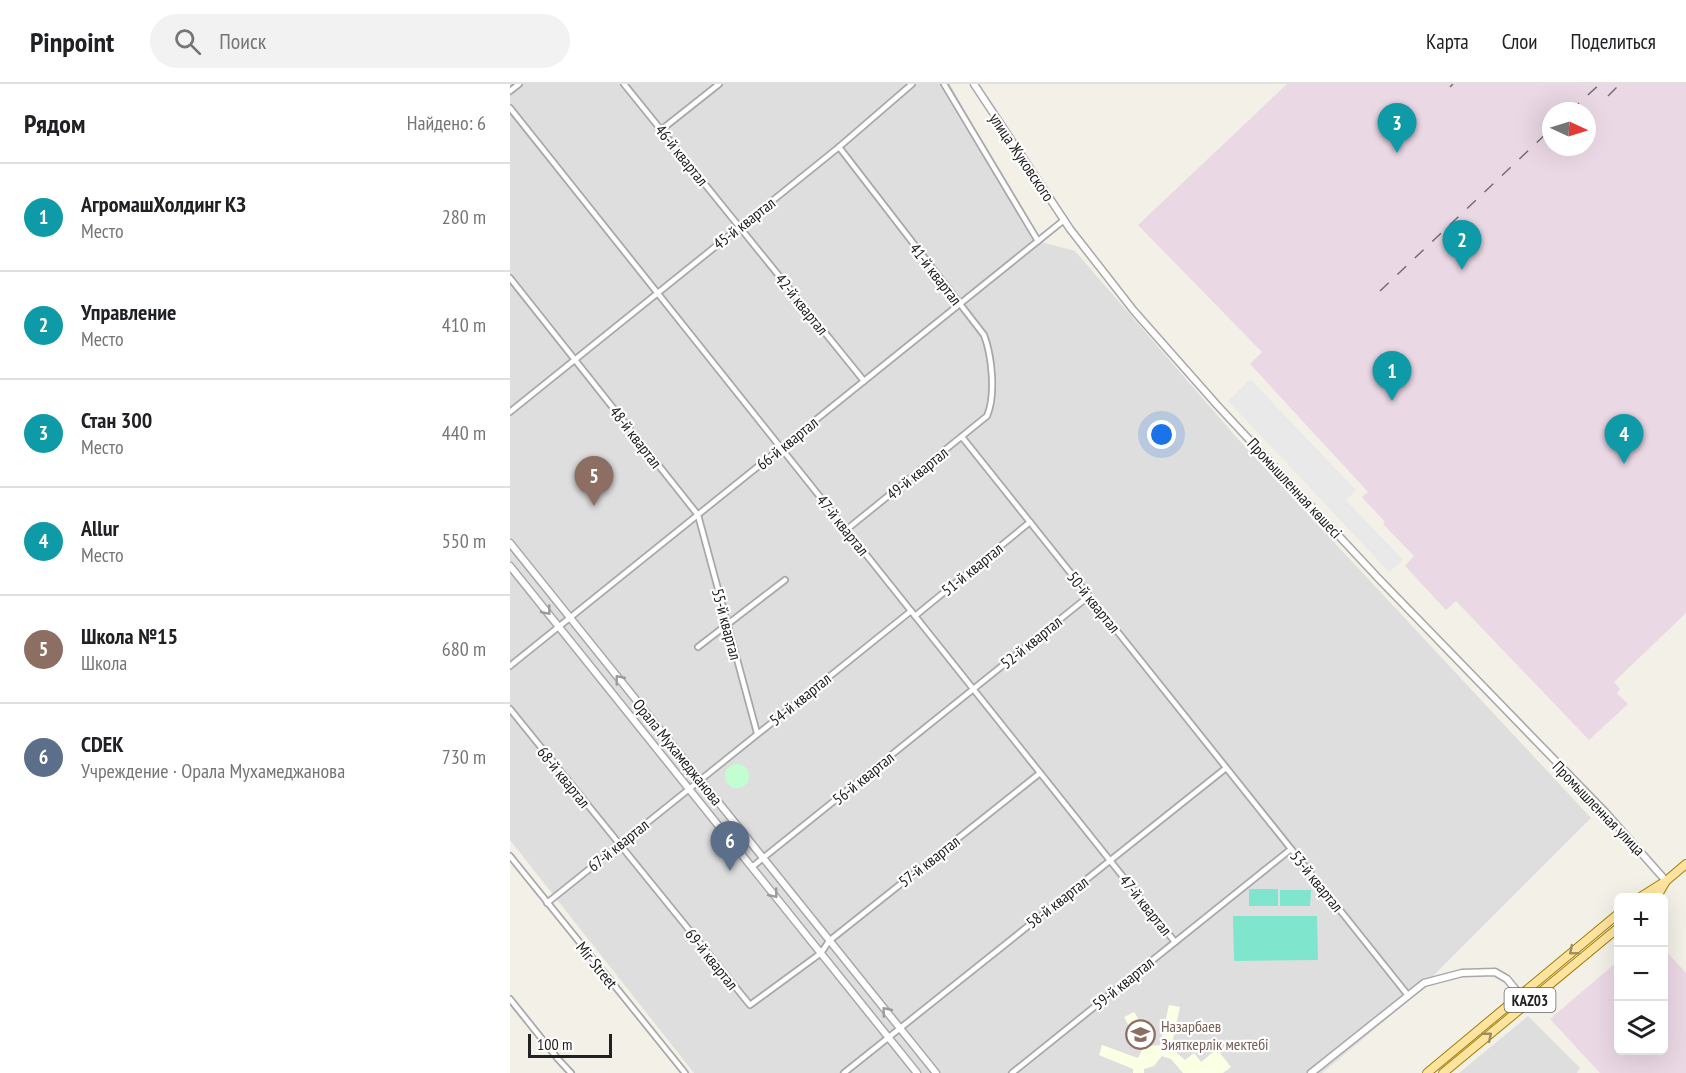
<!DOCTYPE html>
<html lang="ru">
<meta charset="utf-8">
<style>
:root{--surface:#fff;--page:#f2f2f2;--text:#202124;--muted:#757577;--line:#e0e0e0;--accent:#7c3aed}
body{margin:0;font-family:"PT Sans Narrow",sans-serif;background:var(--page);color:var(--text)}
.controls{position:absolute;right:18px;bottom:18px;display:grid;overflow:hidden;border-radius:9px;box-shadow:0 6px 24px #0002}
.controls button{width:54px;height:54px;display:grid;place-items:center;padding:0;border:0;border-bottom:2px solid var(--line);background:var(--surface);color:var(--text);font:30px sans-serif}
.compass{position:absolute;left:1032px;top:18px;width:54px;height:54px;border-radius:50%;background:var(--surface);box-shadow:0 6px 24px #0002;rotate:94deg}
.scale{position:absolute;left:18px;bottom:15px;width:84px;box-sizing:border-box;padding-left:6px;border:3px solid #212121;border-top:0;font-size:16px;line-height:21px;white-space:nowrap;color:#212121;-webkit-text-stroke:4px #fff;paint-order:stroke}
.you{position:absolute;left:652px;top:351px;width:21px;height:21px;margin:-15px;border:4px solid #fff;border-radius:50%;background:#1a73e8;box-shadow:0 0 0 9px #1a73e833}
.badge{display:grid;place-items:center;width:39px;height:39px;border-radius:50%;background:var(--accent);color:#fff;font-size:20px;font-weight:700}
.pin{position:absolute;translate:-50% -50px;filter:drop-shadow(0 2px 3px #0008)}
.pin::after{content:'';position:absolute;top:32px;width:21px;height:18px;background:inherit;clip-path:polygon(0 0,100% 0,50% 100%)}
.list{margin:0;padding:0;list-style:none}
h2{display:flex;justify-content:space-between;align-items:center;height:78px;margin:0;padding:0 24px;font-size:26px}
h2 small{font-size:20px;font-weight:400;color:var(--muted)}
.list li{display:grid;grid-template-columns:39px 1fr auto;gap:18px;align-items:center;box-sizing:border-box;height:108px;padding:0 24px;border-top:2px solid var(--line)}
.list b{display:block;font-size:22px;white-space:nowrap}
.list p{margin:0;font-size:20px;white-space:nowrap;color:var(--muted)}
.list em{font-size:20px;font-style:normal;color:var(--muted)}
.icon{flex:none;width:33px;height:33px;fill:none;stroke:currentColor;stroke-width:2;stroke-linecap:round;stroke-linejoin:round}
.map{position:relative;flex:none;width:1176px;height:989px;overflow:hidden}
header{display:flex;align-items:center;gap:36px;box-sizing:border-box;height:84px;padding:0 30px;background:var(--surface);border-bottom:2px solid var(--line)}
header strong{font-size:28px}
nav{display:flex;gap:33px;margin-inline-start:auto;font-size:21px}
.search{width:420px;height:54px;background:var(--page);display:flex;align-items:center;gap:15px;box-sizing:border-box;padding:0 21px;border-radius:33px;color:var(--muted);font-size:22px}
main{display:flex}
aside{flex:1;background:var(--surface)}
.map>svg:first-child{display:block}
.residential{fill:#dfdede}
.industrial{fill:#ebd8e5;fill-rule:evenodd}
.education{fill:#fbffe3}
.park{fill:#c2fecf}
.pitch{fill:#7fe6cd}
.parking{fill:#e9e9e9}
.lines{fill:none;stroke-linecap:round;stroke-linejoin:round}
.minor-casing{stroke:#a8a8a8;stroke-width:8}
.tertiary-casing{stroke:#a8a8a8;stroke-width:9}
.primary-casing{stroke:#9e8000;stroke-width:10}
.minor{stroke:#fff;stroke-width:4.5}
.tertiary{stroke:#fff;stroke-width:6}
.primary{stroke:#ffe39f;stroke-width:8}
.rail{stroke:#6f6f6f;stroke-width:1.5;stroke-dasharray:12 12;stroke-linecap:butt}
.oneway{stroke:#9b9b9b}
.oneway2{stroke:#9b8c66}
.labels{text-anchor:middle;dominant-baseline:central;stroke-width:4.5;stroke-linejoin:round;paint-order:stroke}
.shield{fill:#fff;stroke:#646464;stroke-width:1.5}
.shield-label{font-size:15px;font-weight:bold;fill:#212121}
.street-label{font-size:16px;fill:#212121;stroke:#fff}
.education-label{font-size:16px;fill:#785e54;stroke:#fff;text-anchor:start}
</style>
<header>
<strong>Pinpoint</strong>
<div class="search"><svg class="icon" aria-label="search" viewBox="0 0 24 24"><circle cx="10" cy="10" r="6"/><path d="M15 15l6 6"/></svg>Поиск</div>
<nav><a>Карта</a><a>Слои</a><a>Поделиться</a></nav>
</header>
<main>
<aside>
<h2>Рядом<small>Найдено: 6</small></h2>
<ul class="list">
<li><span class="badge" style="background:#0f9aa8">1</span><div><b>АгромашХолдинг КЗ</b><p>Место</p></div><em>280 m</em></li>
<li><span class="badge" style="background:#0f9aa8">2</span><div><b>Управление</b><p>Место</p></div><em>410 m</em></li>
<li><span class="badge" style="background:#0f9aa8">3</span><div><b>Стан 300</b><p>Место</p></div><em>440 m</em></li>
<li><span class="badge" style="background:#0f9aa8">4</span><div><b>Allur</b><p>Место</p></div><em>550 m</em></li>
<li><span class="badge" style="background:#8d6e63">5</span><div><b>Школа №15</b><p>Школа</p></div><em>680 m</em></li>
<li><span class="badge" style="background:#5c6f8a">6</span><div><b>CDEK</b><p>Учреждение · Орала Мухамеджанова</p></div><em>730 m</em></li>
</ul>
</aside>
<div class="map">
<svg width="1176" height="989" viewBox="0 0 1176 989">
<rect width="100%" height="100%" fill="#f2f0e7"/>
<!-- residential -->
<g class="residential">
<path d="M0,0h440l88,157 37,10 162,187 354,380 -185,185 -84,70h-628l-184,-233z"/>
<path d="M1018,932l52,52 -3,5h-118z"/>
</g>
<!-- industrial -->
<g class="industrial">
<path d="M777,0h399v529l-72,69 6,7 -3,4 11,11 -39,36 -133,-139 -10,9 -41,-44 9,-10 -31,-32 2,-2 -23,-25 6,-5 -118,-128 12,-12 -124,-127zM1041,27h36v36h-36z"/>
<path d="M1154,865l22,24v100h-86l-50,-54 68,-58v89h46z"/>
</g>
<!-- education -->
<path class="education" d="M659,921l11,2 -9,41 14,12 9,-7 7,9 16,-13 14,18 -8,6h-40l-12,-14 -9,-3 -8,10 -10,3v4h-11v-4l-34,-14 3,-10 36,13 4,-8 -18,-33 10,-5 10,16 7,18 9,-1z"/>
<!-- park -->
<circle class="park" cx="227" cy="692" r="12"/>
<!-- pitch -->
<g class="pitch">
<rect x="739" y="805" width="29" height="17"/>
<path d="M770,806h31l-1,16h-30z"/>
<path d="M723,832h84l1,44 -84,1z"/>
</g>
<!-- parking -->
<path class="parking" d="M740,295l106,111 -10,10 57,60 -14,12 -161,-171z"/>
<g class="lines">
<defs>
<g id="minor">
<path d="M114,0l240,297"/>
<path d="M434,0l94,157"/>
<path d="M0,7l9,-7"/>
<path d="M0,24l665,834"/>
<path d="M151,46l58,-46"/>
<path d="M329,63l145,188c8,21 12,60 3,81l-141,114"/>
<path d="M0,194l188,237 59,218"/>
<path d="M0,328l329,-265 73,-63"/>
<path d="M452,353l445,557"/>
<path d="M405,532l115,-94"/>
<path d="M188,563l87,-67"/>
<path d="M0,582l554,-446"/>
<path d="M0,625l240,296 71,-52 8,-12 211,-168"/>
<path d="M0,772l175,217"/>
<path d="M242,783l337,-271"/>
<path d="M37,819l364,-292"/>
<path d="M0,915l48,60 13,14"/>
<path d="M334,989l382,-305"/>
<path d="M502,989l279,-224"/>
</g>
<g id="tertiary">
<path d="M464,0l96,145 64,82 83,94 162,174 227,234 60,68"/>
<path d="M0,459l426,530"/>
<path d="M0,482l407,507"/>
<path d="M801,989l113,-90 38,-10 33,-1 12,7 13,16"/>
</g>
<g id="primary">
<path d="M1129,814l27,-17 20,-17"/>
<path d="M1146,814l10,-17"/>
<path d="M917,989l191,-159"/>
<path d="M933,989l175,-145"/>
</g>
</defs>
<!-- minor casing -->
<use href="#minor" class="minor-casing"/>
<!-- tertiary casing -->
<use href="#tertiary" class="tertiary-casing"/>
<!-- primary casing -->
<use href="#primary" class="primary-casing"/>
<!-- minor -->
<use href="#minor" class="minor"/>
<!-- tertiary -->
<use href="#tertiary" class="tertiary"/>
<!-- primary -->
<use href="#primary" class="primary"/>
<!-- rail -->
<g class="rail">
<path d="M940,3l3,-3"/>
<path d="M1098,12l12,-12"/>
<path d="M1060,27l30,-27"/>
<path d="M870,207l171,-162"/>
</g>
</g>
<!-- one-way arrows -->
<defs><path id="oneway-chevron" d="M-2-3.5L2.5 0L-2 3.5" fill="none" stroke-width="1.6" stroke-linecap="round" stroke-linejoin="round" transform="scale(1.5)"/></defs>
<g class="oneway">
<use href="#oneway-chevron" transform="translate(37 527) rotate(51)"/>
<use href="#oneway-chevron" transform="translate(109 595) rotate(-129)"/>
<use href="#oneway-chevron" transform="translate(264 810) rotate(51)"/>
<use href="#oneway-chevron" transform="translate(376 927) rotate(-129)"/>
</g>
<g class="oneway2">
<use href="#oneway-chevron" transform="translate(1063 867) rotate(140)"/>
<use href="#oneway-chevron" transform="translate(978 952) rotate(-40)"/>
</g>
<!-- icons -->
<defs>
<symbol id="school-ring" viewBox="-11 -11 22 22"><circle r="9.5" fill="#fff" stroke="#8d6e63" stroke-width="1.5"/><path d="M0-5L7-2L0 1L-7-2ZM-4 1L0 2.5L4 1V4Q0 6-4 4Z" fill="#8d6e63"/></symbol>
</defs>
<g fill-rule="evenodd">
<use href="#school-ring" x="614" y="934" width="33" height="33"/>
</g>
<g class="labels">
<!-- shield labels -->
<rect class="shield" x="994.5" y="904" width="51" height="24" rx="4.5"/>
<g class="shield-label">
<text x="1020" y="916">KАZ03</text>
</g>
<!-- street labels -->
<g class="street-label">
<text transform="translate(172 71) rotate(51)">46-й квартал</text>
<text transform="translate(512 73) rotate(56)">улица Жуковского</text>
<text transform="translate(234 139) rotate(-38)">45-й квартал</text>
<text transform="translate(426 190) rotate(52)">41-й квартал</text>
<text transform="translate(292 220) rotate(51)">42-й квартал</text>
<text transform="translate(126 353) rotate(52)">48-й квартал</text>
<text transform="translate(277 359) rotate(-39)">66-й квартал</text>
<text transform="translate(407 389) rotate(-39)">49-й квартал</text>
<text transform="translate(785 404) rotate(47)">Промышленная көшесі</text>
<text transform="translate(333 441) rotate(51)">47-й квартал</text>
<text transform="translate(462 485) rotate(-39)">51-й квартал</text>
<text transform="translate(584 518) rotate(51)">50-й квартал</text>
<text transform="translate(217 540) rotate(75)">55-й квартал</text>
<text transform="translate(521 558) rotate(-39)">52-й квартал</text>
<text transform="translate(290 615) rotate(-39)">54-й квартал</text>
<text transform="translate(168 668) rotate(51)">Орала Мухамеджанова</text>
<text transform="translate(54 693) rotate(51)">68-й квартал</text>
<text transform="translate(353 694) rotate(-39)">56-й квартал</text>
<text transform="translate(1089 724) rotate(46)">Промышленная улица</text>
<text transform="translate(108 761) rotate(-39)">67-й квартал</text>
<text transform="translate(419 777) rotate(-38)">57-й квартал</text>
<text transform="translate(807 797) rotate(51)">53-й квартал</text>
<text transform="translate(547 818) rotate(-38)">58-й квартал</text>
<text transform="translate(636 821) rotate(51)">47-й квартал</text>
<text transform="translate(202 875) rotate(51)">69-й квартал</text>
<text transform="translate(87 881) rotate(51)">Mir Street</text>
<text transform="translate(613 899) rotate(-39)">59-й квартал</text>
</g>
<!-- education labels -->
<g class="education-label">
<text x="651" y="942">Назарбаев<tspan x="651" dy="18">Зияткерлік мектебі</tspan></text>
</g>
</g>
</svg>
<div class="controls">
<button>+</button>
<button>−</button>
<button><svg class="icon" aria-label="layers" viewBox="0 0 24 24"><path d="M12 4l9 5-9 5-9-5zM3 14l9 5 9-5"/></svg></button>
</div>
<svg class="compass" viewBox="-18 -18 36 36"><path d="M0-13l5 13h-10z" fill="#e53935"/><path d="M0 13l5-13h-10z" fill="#757577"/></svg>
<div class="scale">100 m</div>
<div class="you"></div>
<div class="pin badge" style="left:882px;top:317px;background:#0f9aa8">1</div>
<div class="pin badge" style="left:952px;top:186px;background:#0f9aa8">2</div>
<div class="pin badge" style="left:887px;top:69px;background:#0f9aa8">3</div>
<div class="pin badge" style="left:1114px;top:380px;background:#0f9aa8">4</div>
<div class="pin badge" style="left:84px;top:422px;background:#8d6e63">5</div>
<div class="pin badge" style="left:220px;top:787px;background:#5c6f8a">6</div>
</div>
</main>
